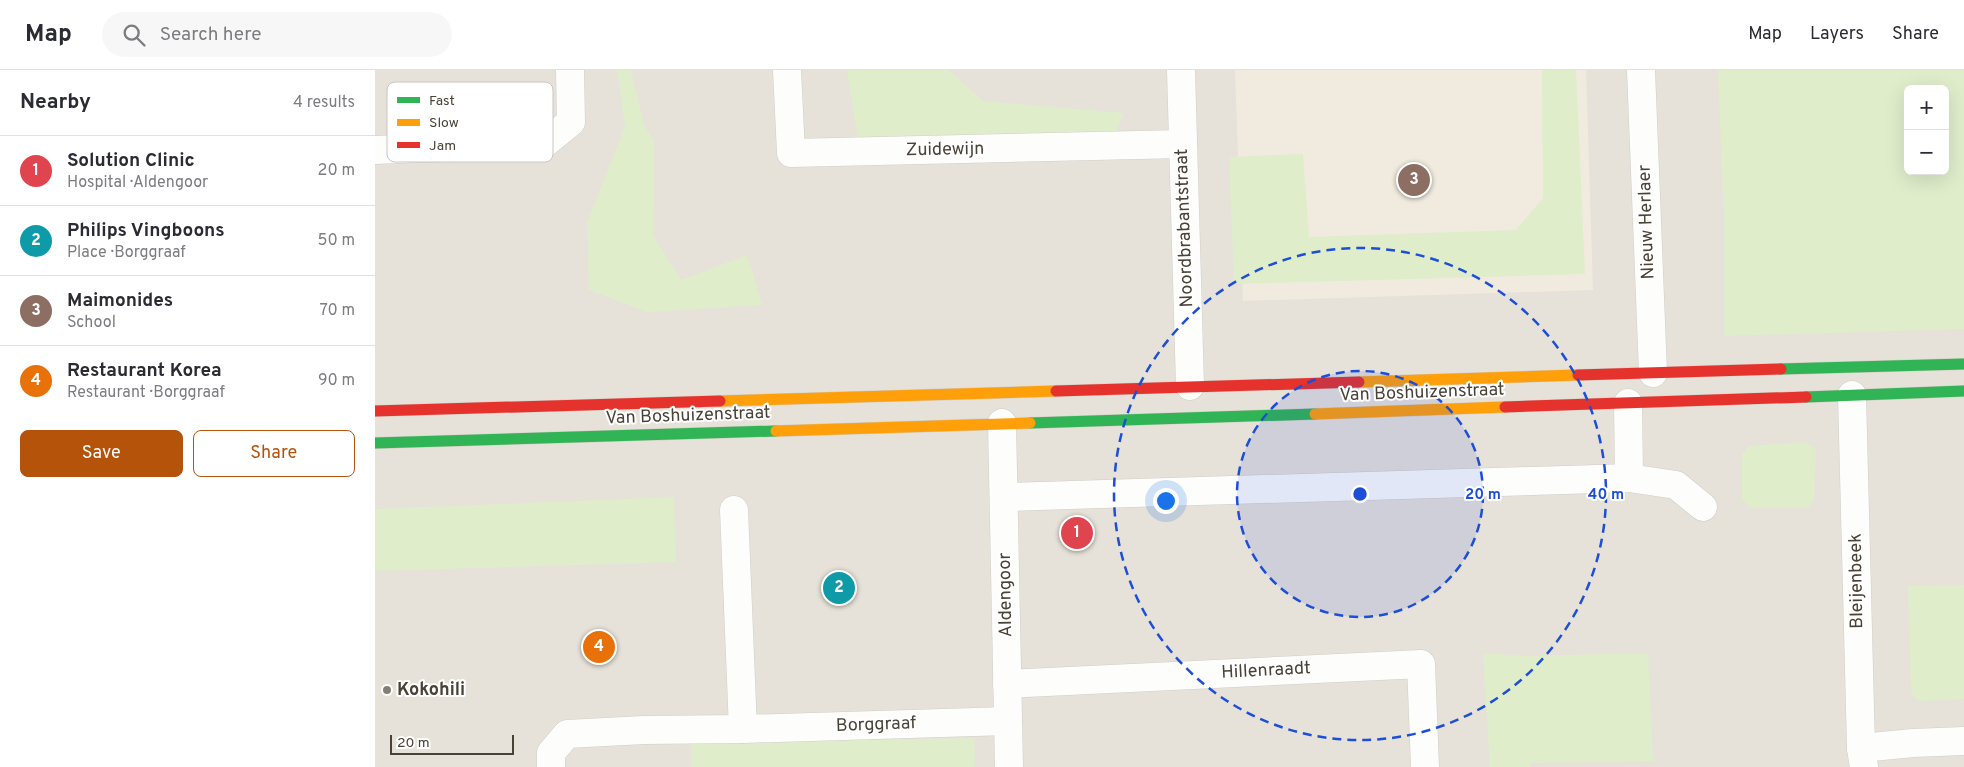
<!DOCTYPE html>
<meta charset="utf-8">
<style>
:root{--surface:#fff;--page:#f7f7f7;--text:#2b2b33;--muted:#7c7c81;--line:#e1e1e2;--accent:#b45309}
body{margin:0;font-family:Overpass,sans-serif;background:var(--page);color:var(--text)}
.controls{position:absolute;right:15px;top:15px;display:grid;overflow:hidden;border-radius:8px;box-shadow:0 5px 20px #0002}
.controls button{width:45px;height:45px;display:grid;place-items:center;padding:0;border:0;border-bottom:1px solid var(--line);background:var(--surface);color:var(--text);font:25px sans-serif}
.scale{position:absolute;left:15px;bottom:12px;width:124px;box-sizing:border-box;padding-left:5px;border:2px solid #494237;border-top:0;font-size:14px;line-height:18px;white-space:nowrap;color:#494237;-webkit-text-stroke:4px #fff;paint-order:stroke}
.you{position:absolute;left:790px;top:430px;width:18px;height:18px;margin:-12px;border:4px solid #fff;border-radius:50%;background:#1a73e8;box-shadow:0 0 0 8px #1a73e833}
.badge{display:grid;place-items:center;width:32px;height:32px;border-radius:50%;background:var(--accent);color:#fff;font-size:16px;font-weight:700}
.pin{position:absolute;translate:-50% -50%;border:2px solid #fff;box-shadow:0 1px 5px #0006}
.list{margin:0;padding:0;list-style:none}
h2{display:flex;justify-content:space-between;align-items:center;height:65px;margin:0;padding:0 20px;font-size:21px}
h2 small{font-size:16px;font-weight:400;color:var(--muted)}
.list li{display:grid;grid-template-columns:32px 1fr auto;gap:15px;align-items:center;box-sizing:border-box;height:70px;padding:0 20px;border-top:1px solid var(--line)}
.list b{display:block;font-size:19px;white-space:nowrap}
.list p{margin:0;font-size:16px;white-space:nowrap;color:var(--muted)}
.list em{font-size:16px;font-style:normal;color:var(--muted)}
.actions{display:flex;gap:10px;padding:15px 20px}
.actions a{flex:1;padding:11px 0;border:1px solid var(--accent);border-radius:8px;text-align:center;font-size:18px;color:var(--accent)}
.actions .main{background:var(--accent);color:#fff}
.icon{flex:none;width:28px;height:28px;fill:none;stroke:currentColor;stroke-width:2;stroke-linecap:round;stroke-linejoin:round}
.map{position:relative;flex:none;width:1589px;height:697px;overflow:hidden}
header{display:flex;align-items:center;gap:30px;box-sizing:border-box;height:70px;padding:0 25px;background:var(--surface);border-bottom:1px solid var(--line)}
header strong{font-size:24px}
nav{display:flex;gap:28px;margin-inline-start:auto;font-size:18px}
.search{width:350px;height:45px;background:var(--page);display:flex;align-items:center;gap:12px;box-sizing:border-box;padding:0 18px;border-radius:28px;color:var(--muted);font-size:19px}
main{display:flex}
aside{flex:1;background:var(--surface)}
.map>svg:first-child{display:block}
.residential{fill:#e6e2d9;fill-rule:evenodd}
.education{fill:#f0ebde}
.green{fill:#dfedcb;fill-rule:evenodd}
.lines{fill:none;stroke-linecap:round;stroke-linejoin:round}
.street-casing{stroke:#d0cec9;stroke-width:29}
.fast-casing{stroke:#d2cdc2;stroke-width:12}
.slow-casing{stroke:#d2cdc2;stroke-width:12}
.jam-casing{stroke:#d2cdc2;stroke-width:12}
.street{stroke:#fdfdfc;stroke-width:28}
.fast{stroke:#30b455;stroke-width:11}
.slow{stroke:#ff9f0a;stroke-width:11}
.jam{stroke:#e5322d;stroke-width:11}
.ring{fill:none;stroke:#1d4ed8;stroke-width:2.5;stroke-dasharray:9 6}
.poi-dot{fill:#847f76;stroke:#fff;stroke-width:2}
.labels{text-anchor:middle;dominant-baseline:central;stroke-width:4;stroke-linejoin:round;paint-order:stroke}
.street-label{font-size:18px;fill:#494237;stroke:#fff}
.poi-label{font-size:18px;font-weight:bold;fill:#494237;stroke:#fff;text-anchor:start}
.key{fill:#fff;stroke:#c8c6c3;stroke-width:1}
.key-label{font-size:14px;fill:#494237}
.centre{fill:#1d4ed8;stroke:#fff;stroke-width:2.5}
.ring-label{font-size:15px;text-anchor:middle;font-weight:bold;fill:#1d4ed8;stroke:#fff;stroke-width:4;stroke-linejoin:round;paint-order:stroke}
</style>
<header>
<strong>Map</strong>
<div class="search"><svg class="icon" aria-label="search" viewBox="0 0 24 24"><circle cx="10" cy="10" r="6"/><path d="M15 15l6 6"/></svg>Search here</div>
<nav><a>Map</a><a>Layers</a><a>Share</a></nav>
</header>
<main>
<aside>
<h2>Nearby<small>4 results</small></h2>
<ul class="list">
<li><span class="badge" style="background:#e0444e">1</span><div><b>Solution Clinic</b><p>Hospital · Aldengoor</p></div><em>20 m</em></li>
<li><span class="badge" style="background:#0f9aa8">2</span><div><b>Philips Vingboons</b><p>Place · Borggraaf</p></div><em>50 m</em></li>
<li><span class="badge" style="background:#8d6e63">3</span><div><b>Maimonides</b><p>School</p></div><em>70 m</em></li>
<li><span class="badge" style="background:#e8710a">4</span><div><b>Restaurant Korea</b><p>Restaurant · Borggraaf</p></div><em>90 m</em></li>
</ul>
<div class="actions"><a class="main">Save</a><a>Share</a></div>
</aside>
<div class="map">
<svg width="1589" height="697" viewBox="0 0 1589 697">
<rect width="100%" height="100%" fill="#f2f0ec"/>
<!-- residential -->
<path class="residential" d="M0,0h1589v697h-1589zM1533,19h37v82h-37z"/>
<!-- education -->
<path class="education" d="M860,0h351l7,220 -350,11z"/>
<!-- green -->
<g class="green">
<path d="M242,0h14l13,54 10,18 -1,93 28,45 66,-25 15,50 -115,7 -58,-22 -2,-68 38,-96z"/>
<path d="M472,0h102l34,31 140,12 -17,46 -244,6z"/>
<path d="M1167,0h34l9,204 -351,10 -5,-127 74,-3 6,83 207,-7 27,-32z"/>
<path d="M1343,0h246v259l-240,7v-114zM1533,19h37v82h-37z"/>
<path d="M1430,372l11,8 -2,50 -6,8h-58l-8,-9v-44l7,-9z"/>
<path d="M299,427l2,65 -301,9v-62z"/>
<path d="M1589,515v114l-44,2 -6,-4 -3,-6 -3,-105z"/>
<path d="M1108,583l42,3 123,-3 5,108 -123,2v4h-40z"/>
<path d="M599,668l1,29h-284v-24z"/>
</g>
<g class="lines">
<defs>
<g id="street">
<path d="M412,0l4,83 392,-9"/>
<path d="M806,0l9,316"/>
<path d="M1266,0l12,303"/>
<path d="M0,80l170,-7 26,-21 -1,-52"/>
<path d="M1477,325l9,353 3,19"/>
<path d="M1253,333l1,75"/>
<path d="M627,353l7,344"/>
<path d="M629,427l625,-19 47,7 27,22"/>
<path d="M359,440l9,219"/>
<path d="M632,614l414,-20 4,103"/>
<path d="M1486,678l52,-5 51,-2"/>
<path d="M176,697v-14l16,-19 77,-4 99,-1 265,-8"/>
</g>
<g id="fast">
<path d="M1406,299l183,-5"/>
<path d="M1431,327l158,-6"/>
<path d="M655,353l285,-9"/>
<path d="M0,373l401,-12"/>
</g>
<g id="slow">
<path d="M984,312l219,-7"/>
<path d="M345,331l336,-10"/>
<path d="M940,344l190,-7"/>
<path d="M401,361l254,-8"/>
</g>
<g id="jam">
<path d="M1203,305l203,-6"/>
<path d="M681,321l303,-9"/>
<path d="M1130,337l301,-10"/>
<path d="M0,341l345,-10"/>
</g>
</defs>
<!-- street casing -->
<use href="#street" class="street-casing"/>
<!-- fast casing -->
<use href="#fast" class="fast-casing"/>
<!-- slow casing -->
<use href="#slow" class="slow-casing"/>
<!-- jam casing -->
<use href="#jam" class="jam-casing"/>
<!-- street -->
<use href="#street" class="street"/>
<!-- fast -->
<use href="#fast" class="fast"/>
<!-- slow -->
<use href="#slow" class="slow"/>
<!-- jam -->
<use href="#jam" class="jam"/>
</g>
<!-- distance rings -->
<circle cx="985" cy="424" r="123" fill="#1d4ed8" fill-opacity=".12"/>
<g class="ring">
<circle cx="985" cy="424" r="123"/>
<circle cx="985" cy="424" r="246"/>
</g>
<!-- markers -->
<circle class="poi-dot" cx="12" cy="620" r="5"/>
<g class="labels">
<!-- street labels -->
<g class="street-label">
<text transform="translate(570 80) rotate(-1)">Zuidewijn</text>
<text transform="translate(1272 152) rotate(-92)">Nieuw Herlaer</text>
<text transform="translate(810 158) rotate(-92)">Noordbrabantstraat</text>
<text transform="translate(1047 323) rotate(-2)">Van Boshuizenstraat</text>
<text transform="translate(313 346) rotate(-2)">Van Boshuizenstraat</text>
<text transform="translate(1482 511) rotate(-91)">Bleijenbeek</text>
<text transform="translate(631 525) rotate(-91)">Aldengoor</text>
<text transform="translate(891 601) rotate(-3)">Hillenraadt</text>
<text transform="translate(501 655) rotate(-2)">Borggraaf</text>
</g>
<!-- poi labels -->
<g class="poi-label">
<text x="22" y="620">Kokohili</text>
</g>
</g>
<!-- legend -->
<rect x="12" y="12" width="166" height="80" rx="8" class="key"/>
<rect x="22" y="27" width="23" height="6" fill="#30b455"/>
<rect x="22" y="49" width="23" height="7" fill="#ff9f0a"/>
<rect x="22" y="72" width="23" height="6" fill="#e5322d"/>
<g class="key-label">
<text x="54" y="35">Fast</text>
<text x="54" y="57">Slow</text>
<text x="54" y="80">Jam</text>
</g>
<circle cx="985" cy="424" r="8" class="centre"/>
<g class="ring-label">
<text x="1108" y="429">20 m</text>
<text x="1231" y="429">40 m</text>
</g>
</svg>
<div class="controls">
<button>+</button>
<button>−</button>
</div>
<div class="scale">20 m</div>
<div class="you"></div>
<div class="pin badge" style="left:702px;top:463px;background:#e0444e">1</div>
<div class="pin badge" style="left:464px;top:518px;background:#0f9aa8">2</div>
<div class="pin badge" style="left:1039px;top:110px;background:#8d6e63">3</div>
<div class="pin badge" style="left:224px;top:577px;background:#e8710a">4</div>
</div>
</main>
